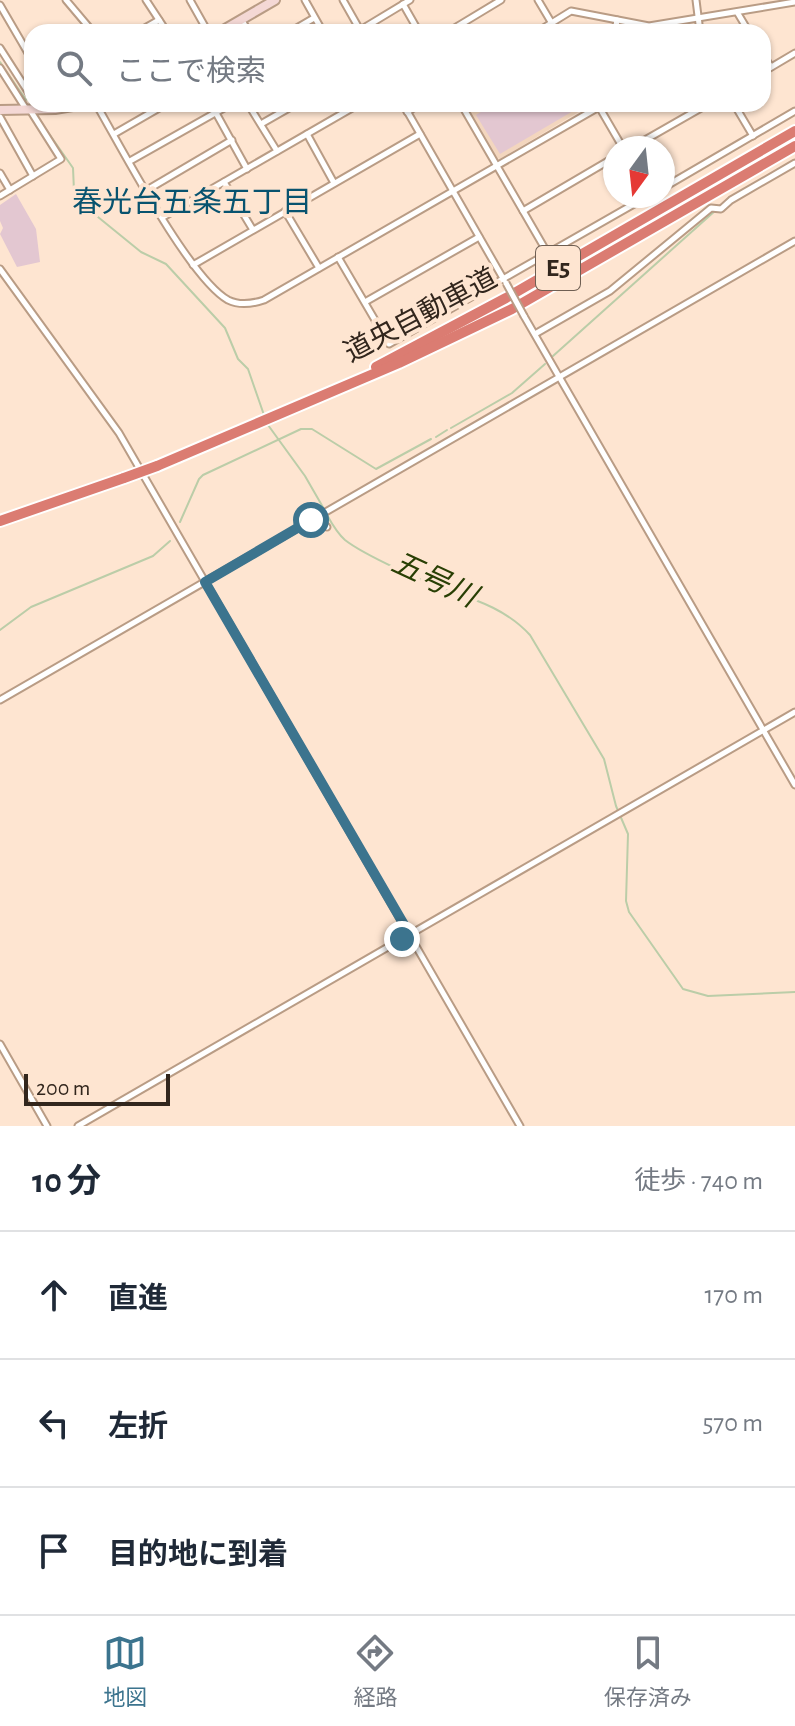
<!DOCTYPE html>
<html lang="ja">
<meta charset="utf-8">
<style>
:root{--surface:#fff;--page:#f2f2f3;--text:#1f2937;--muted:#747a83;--line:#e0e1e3;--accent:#3c748e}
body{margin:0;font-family:"Alegreya Sans","Noto Sans JP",sans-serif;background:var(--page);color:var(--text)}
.compass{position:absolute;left:603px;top:136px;width:72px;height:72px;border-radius:50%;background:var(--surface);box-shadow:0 2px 6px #0004;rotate:195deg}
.scale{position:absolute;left:24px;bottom:20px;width:146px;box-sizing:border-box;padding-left:8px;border:4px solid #32261d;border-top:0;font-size:22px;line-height:28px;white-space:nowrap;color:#32261d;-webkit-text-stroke:6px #fee5d1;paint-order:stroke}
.stop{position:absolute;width:24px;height:24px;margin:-18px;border:6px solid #3c748e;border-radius:50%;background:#fff}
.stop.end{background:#3c748e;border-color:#fff;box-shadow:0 2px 8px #0008}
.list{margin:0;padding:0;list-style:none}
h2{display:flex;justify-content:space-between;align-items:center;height:104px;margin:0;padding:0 32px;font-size:34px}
h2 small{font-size:26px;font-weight:400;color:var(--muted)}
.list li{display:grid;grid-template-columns:52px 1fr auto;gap:24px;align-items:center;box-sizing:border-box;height:128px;padding:0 32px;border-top:2px solid var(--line)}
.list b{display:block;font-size:30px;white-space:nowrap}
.list em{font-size:26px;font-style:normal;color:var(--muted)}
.icon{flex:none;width:44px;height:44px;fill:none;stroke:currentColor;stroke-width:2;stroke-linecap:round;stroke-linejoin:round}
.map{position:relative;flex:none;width:795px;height:1126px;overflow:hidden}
.search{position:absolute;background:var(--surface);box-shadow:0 2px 6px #0004;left:24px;right:24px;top:24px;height:88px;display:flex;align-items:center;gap:20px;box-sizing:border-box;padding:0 28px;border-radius:24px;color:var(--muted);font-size:30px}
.sheet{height:488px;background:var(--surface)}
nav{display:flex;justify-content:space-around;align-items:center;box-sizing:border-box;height:112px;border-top:2px solid var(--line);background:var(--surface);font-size:22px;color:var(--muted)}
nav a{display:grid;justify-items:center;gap:4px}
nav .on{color:var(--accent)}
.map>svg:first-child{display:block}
.built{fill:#f3d6be}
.green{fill:#e3c7d1}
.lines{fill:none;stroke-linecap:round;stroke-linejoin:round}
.stream{stroke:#bbcda8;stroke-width:2}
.street-casing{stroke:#b99c85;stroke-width:9}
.secondary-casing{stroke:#b99c85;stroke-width:12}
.highway-casing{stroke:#fff;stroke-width:14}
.street{stroke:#fff;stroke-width:5}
.secondary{stroke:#f4d8d5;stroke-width:8}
.highway{stroke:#db7c72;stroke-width:10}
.street-bridge-casing{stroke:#b99c85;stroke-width:9;stroke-linecap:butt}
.highway-bridge-casing{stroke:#fff;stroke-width:14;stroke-linecap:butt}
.street-bridge{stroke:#fff;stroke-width:5}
.highway-bridge{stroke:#db7c72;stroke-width:10}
.route{stroke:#3c748e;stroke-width:10}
.labels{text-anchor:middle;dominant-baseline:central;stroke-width:8;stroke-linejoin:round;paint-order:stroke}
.shield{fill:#fee5d1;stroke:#6f5f53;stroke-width:2}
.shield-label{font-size:26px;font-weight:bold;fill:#32261d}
.street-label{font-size:28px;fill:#32261d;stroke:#fee5d1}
.neighbourhood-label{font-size:30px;fill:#08536f;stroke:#fee5d1}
.water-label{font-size:30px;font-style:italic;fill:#293f04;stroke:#fee5d1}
</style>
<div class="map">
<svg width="795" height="1126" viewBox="0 0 795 1126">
<rect width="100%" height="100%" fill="#fee5d1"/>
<!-- built -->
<path class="built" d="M466,104h126l-92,55 -3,-1z"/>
<!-- green -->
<g class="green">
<path d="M494,104h91l-85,50 -24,-39z"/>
<path d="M16,194l20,35 4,33 -23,5 -17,-33 3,-6 -3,-7v-16z"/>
</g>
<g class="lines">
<!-- stream -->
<g class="stream">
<path d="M0,62l26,38"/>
<path d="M45,128l28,40 1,23 8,13 59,48 25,12 59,64 13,31 10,10 16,46"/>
<path d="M553,356l163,-146"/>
<path d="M268,425l37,51 19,33"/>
<path d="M451,428l61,-35 33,-29"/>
<path d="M436,437l11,-7"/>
<path d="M327,515c5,9 10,18 18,25 19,15 81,43 105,51 30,10 58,20 80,44l74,124 12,47 12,28 -2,67 3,11 54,77 25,7 87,-4"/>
<path d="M180,522l19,-43 4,-4 98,-46h11l64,40 55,-30"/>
<path d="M0,630l31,-23 122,-51 17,-15"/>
</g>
<defs>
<g id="street">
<path d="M66,0l27,32"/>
<path d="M146,0l21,32"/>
<path d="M190,0l18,32"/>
<path d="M305,0l18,32"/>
<path d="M343,0l17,30"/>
<path d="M538,0l19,32"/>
<path d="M696,0l4,32"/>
<path d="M403,4l16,28"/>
<path d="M0,5l32,55"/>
<path d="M737,12l12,20"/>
<path d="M241,19l8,13"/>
<path d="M138,32l21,-12"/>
<path d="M290,32l24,-14"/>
<path d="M357,32l53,-32"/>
<path d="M448,32l53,-32"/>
<path d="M537,32l34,-21 78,15 146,-24"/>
<path d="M615,32l2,-12"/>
<path d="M0,48l32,50"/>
<path d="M763,55l8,12"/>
<path d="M0,68l26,41"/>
<path d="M763,72l32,-19"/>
<path d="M96,104c25,43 93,174 132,196 12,6 24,4 36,0l340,-196"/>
<path d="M211,104l36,65"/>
<path d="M248,104l29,47"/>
<path d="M403,104l101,176"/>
<path d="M461,104l87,150"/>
<path d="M734,104l19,32"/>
<path d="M598,105l25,43"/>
<path d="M407,112l13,-8"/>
<path d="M0,117l33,59"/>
<path d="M261,124l35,-20"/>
<path d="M114,134l52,-30"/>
<path d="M307,134l27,49"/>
<path d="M631,148l77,-44"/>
<path d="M130,161l101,-57"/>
<path d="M0,173l10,17"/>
<path d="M224,182l29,48"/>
<path d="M663,188l132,-77"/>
<path d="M147,190l85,-50"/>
<path d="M0,196l61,-37 -31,-49"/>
<path d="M285,211l34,57"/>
<path d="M523,211l92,-54"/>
<path d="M163,217l196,-113"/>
<path d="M338,257l51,87 259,-148"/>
<path d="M193,265l227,-131"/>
<path d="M0,269l119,164 401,693"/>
<path d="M365,302l114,-65"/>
<path d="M524,316l271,469"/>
<path d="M535,334l75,-43 101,-83 10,1 10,-9 64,-37"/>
<path d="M311,520l11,2 5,5"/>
<path d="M0,700l795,-459"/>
<path d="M0,1044l47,82"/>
<path d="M78,1126l717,-414"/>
</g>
<g id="secondary">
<path d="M220,32l55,-32"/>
<path d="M0,110l55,-1 29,-5"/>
</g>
<g id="highway">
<path d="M376,367l130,-69 289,-167"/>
<path d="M157,466l242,-103 113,-54 283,-163"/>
<path d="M0,521l124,-43"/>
</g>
</defs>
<!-- street casing -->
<use href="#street" class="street-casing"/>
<!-- secondary casing -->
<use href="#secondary" class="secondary-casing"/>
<!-- highway casing -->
<use href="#highway" class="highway-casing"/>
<!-- street -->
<use href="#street" class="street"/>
<!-- secondary -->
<use href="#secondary" class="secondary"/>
<!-- highway -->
<use href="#highway" class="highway"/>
<defs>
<path id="street-bridge" d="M506,283l18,33"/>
<path id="highway-bridge" d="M124,478l33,-12"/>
</defs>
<!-- street-bridge casing -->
<use href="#street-bridge" class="street-bridge-casing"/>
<!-- highway-bridge casing -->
<use href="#highway-bridge" class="highway-bridge-casing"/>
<!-- street-bridge -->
<use href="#street-bridge" class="street-bridge"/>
<!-- highway-bridge -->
<use href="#highway-bridge" class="highway-bridge"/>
</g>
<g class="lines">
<!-- route -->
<path class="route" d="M311,520l-106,62 205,353 -8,4"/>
</g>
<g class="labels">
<!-- shield labels -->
<rect class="shield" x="536" y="246" width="44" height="44" rx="6"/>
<g class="shield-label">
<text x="558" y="268">E5</text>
</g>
<!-- street labels -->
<g class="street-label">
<text transform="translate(421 316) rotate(-28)">道央自動車道</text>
</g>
<!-- neighbourhood labels -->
<g class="neighbourhood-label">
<text x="192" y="203">春光台五条五丁目</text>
</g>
<!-- water labels -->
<g class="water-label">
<text transform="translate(434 580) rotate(25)">五号川</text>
</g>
</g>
</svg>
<svg class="compass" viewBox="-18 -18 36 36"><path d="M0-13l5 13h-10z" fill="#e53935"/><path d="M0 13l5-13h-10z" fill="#747a83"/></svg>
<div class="scale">200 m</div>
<div class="stop" style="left:311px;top:520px"></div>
<div class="stop end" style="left:402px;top:939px"></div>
<div class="search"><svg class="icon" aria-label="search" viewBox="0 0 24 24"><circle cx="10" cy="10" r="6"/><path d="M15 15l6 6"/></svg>ここで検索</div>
</div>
<section class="sheet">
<h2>10 分<small>徒歩 · 740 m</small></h2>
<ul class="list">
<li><svg class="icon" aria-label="ahead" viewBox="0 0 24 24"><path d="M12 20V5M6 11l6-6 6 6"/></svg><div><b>直進</b></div><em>170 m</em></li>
<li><svg class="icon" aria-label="left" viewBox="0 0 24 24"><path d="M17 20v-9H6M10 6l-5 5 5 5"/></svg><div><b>左折</b></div><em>570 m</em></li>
<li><svg class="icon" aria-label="arrive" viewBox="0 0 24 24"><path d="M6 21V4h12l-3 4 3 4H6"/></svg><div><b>目的地に到着</b></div></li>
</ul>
</section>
<nav>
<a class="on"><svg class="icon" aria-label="map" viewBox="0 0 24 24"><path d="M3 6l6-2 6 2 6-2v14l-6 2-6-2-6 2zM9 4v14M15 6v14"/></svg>地図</a>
<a><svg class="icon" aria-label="directions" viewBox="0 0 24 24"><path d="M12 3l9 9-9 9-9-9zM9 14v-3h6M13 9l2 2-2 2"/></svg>経路</a>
<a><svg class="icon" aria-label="saved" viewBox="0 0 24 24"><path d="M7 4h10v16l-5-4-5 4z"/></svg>保存済み</a>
</nav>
